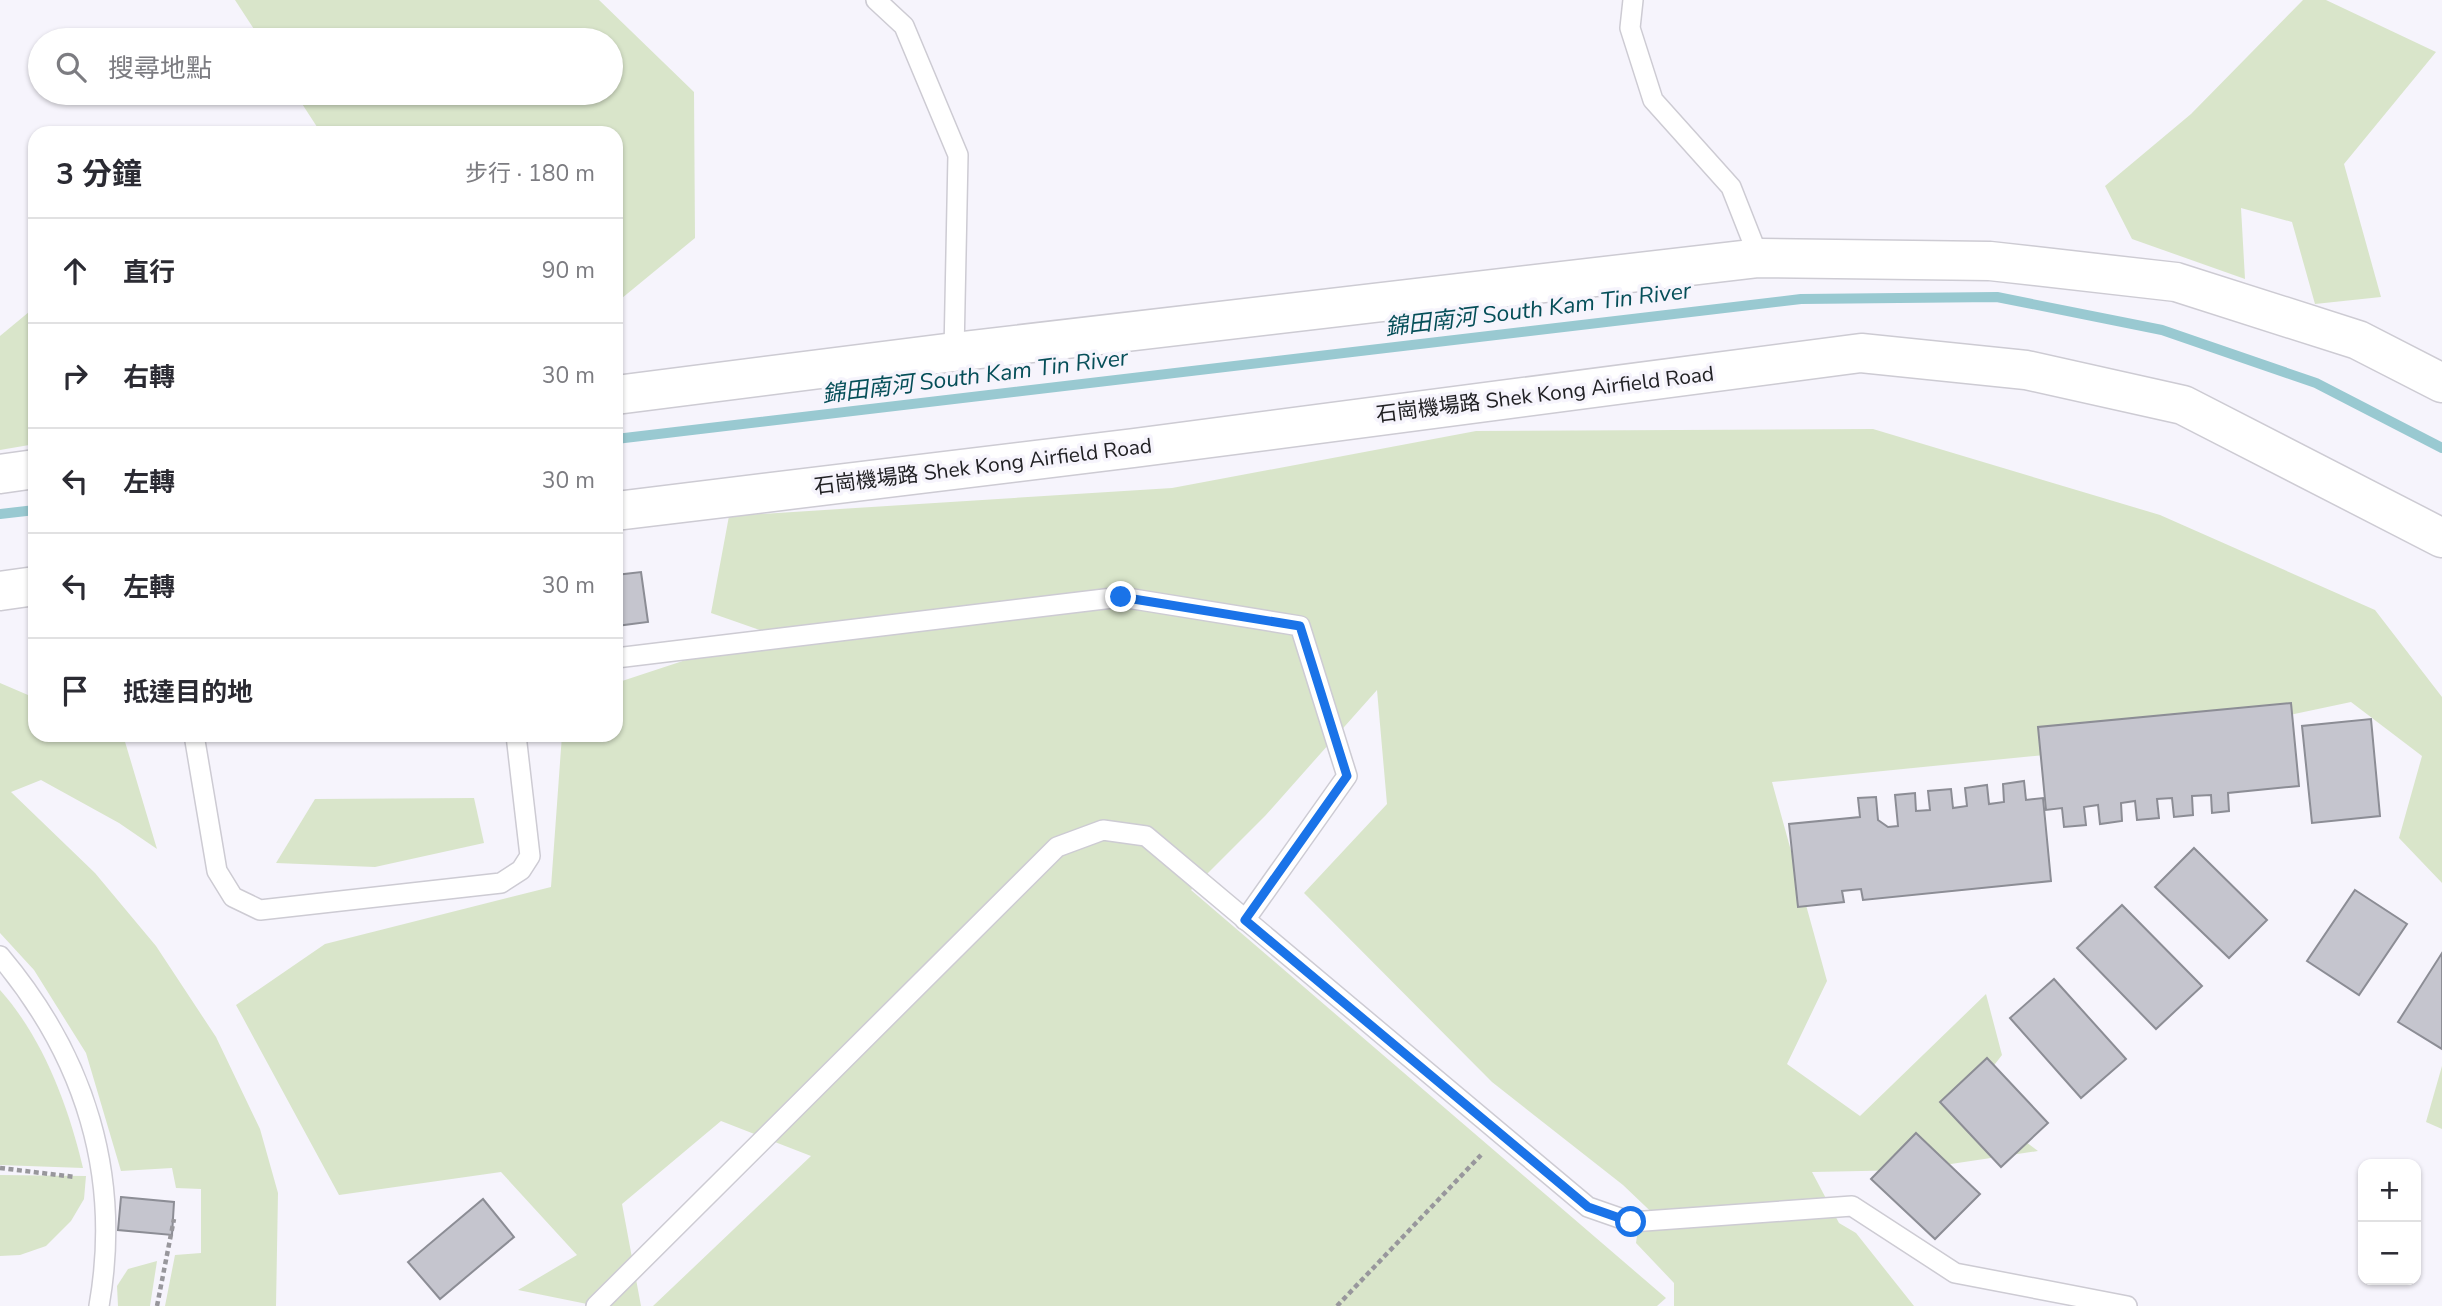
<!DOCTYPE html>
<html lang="zh-TW">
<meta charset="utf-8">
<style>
:root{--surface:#fff;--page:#f2f2f3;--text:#2b2b33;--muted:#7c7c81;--line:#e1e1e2}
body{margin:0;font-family:"Nunito Sans","Noto Sans TC",sans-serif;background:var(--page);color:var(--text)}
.controls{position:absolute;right:21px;bottom:21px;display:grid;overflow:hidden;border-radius:14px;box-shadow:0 2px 5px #0004}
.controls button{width:63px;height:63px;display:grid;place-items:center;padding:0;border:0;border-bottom:2px solid var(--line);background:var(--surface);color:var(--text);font:35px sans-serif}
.stop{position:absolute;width:21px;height:21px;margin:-16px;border:5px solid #1a73e8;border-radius:50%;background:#fff}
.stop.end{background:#1a73e8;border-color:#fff;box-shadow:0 2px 7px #0008}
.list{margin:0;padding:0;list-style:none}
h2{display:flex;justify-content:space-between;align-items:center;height:91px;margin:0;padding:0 28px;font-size:30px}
h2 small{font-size:23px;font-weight:400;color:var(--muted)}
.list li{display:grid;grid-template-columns:46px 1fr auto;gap:21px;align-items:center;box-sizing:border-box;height:105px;padding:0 28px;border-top:2px solid var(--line)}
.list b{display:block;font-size:26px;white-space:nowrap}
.list em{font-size:23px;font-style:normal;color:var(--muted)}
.icon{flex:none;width:38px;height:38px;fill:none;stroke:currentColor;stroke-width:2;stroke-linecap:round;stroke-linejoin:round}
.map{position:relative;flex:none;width:2442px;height:1306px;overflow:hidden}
.search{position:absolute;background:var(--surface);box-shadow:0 2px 5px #0004;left:28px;top:28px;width:595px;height:77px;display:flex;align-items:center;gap:18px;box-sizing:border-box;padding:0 24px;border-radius:38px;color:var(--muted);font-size:26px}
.panel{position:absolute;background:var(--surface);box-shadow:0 2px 5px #0004;left:28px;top:126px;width:595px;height:616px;border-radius:21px}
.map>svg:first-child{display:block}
.green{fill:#d9e5ca}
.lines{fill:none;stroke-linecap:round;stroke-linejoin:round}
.stream{stroke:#99c9d1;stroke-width:10}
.building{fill:#c5c5ce;stroke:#8c8d95;stroke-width:2}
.service-casing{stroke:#cdcbd3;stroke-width:22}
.minor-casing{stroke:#cdcbd3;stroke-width:41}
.path{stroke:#98979c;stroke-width:4.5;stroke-dasharray:5 3.5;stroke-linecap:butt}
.service{stroke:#fff;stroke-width:19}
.minor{stroke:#fff;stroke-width:38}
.route{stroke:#1a73e8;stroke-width:9}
.labels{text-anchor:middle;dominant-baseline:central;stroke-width:7;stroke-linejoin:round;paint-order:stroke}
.street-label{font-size:21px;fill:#212124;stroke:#f6f4fc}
.water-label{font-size:23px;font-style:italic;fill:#054e58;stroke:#f6f4fc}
</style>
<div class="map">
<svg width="2442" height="1306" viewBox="0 0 2442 1306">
<rect width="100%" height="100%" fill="#f6f4fc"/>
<!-- green -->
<g class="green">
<path d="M235,0h364l95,92 1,146 -79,65v-170h-295l-26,-40h316v-53h-350z"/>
<path d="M2303,0h23l110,52 -92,112 37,133 -66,7 -23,-82 -51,-14 4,71 -113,-40 -27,-53 86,-72z"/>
<path d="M35,307v137l-35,6v-114z"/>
<path d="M1873,429l287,86 215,95 67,87v186l-43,-45 23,-82 -71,-54 -197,42 -382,38 55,199 -40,83 73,52 126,-122 16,61 -34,44 70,52 -127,19 -99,2 27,51 17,10 58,73h-240v-23l-38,-40 2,-14 28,-3 -43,-41 -131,-103 -188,-189 83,-89 -10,-114 -112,126 -74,74 475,408 -9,8h-1004l158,-150 -90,-35 -99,83 19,102h-44l-79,-16 59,-35 -76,-83 -162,23 -103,-190 89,-61 226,-57 11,-152h54v-52l152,-50 -57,-20 18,-97 443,-28 304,-57z"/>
<path d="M0,683l35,15v37h88l34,114 -38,-26 -78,-43 -30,12 84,81 61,73 60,91 44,92 18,64 -2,113h-111l10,-51 26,-2v-64l-25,-1 -4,-20 -51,3 -35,-118 -52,-83 -34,-37z"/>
<path d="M474,798l10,45 -109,24 -99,-4 39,-64z"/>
<path d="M0,990c43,48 68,115 83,178l-83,-3z"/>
<path d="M2442,1066v63l-16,-7z"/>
<path d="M0,1175l86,1 -2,23 -13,22 -25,25 -26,9 -20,1z"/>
<path d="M157,1261l-7,45h-32l-1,-20 11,-17z"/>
</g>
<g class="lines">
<!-- stream -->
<g class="stream">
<path d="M616,439l1185,-140 196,-2 165,33 154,53 126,65"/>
<path d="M0,514l35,-4"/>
</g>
</g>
<!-- building -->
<g class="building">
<path d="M641,572l7,50 -32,4v-51z"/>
<path d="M2291,703l8,83 -71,7 1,18 -17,2 -1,-18 -19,1 1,19 -19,2 -2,-19 -15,1 2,19 -22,2 -2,-19 -14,2 1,18 -22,3 -2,-19 -14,2 2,18 -22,2 -2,-19 -16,2 -8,-83z"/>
<path d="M2371,719l9,97 -68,7 -10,-97z"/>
<path d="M2024,781l2,19 17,-2 8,83 -188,19 -2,-11 -19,2 2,11 -46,5 -9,-83 71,-7 -2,-19 18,-1 2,23 10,7 10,-1 -3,-31 20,-2 1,18 14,-1 -2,-19 23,-2 2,19 14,-2 -2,-18 22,-3 2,19 15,-2 -1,-18z"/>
<path d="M2194,848l73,72 -38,38 -74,-71z"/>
<path d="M2355,890l52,34 -48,71 -52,-34z"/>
<path d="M2122,905l80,81 -46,43 -79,-81z"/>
<path d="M2442,953v96l-44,-27z"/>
<path d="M2054,979l72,80 -45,39 -71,-80z"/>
<path d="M1987,1058l61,65 -47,44 -61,-65z"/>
<path d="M1916,1133l64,61 -45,45 -64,-60z"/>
<path d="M121,1197l53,5 -2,33 -54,-5z"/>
<path d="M483,1199l31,38 -74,62 -32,-37z"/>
</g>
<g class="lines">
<defs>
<g id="service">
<path d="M876,0l28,26 54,129 -4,197"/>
<path d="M1633,0l-3,28 23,72 78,87 28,71"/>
<path d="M616,658l505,-61 179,29 47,150 -102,144"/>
<path d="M194,735l23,136 16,26 27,13 241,-27 20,-13 9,-14 -14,-121"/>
<path d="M0,956c85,101 122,219 99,350"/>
<path d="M596,1306l461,-459 46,-17 43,6 442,371 43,15 221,-16 103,67 172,33"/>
</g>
<g id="minor">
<path d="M616,395l338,-43 805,-94 231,3 186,21 182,58 84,43"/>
<path d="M0,474l35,-5"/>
<path d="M616,511l518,-63 727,-95 165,17 157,35 259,133"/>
<path d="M0,591l35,-5"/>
</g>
</defs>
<!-- service casing -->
<use href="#service" class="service-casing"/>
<!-- minor casing -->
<use href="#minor" class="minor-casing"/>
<!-- path -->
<g class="path">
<path d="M0,1168l75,9"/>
<path d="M157,1306l17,-87"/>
<path d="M1337,1306l144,-151"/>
</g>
<!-- service -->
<use href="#service" class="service"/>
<!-- minor -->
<use href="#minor" class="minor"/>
</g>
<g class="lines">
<!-- route -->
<path class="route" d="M1121,597l179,29 47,150 -102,144 343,287 43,15"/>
</g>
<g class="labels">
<!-- street labels -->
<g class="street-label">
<text transform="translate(1545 394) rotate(-7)">石崗機場路 Shek Kong Airfield Road</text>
<text transform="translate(983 466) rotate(-7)">石崗機場路 Shek Kong Airfield Road</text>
</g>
<!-- water labels -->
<g class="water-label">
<text transform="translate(1538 309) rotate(-7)">錦田南河 South Kam Tin River</text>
<text transform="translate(975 376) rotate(-7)">錦田南河 South Kam Tin River</text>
</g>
</g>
</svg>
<div class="controls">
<button>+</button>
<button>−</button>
</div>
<div class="stop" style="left:1631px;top:1222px"></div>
<div class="stop end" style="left:1121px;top:597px"></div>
<div class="search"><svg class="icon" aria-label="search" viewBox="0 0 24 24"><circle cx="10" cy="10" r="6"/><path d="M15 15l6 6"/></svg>搜尋地點</div>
<section class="panel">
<h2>3 分鐘<small>步行 · 180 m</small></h2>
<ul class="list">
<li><svg class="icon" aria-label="ahead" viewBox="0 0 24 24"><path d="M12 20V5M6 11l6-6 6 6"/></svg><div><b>直行</b></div><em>90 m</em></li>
<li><svg class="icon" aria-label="right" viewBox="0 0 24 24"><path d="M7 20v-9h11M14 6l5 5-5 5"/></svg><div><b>右轉</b></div><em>30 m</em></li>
<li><svg class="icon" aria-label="left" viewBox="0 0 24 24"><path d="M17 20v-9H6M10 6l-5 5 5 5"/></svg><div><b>左轉</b></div><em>30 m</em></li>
<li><svg class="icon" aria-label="left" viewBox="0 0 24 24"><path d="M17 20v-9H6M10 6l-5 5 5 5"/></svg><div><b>左轉</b></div><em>30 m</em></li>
<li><svg class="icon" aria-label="arrive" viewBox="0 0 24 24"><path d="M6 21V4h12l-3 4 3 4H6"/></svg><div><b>抵達目的地</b></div></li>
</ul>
</section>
</div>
